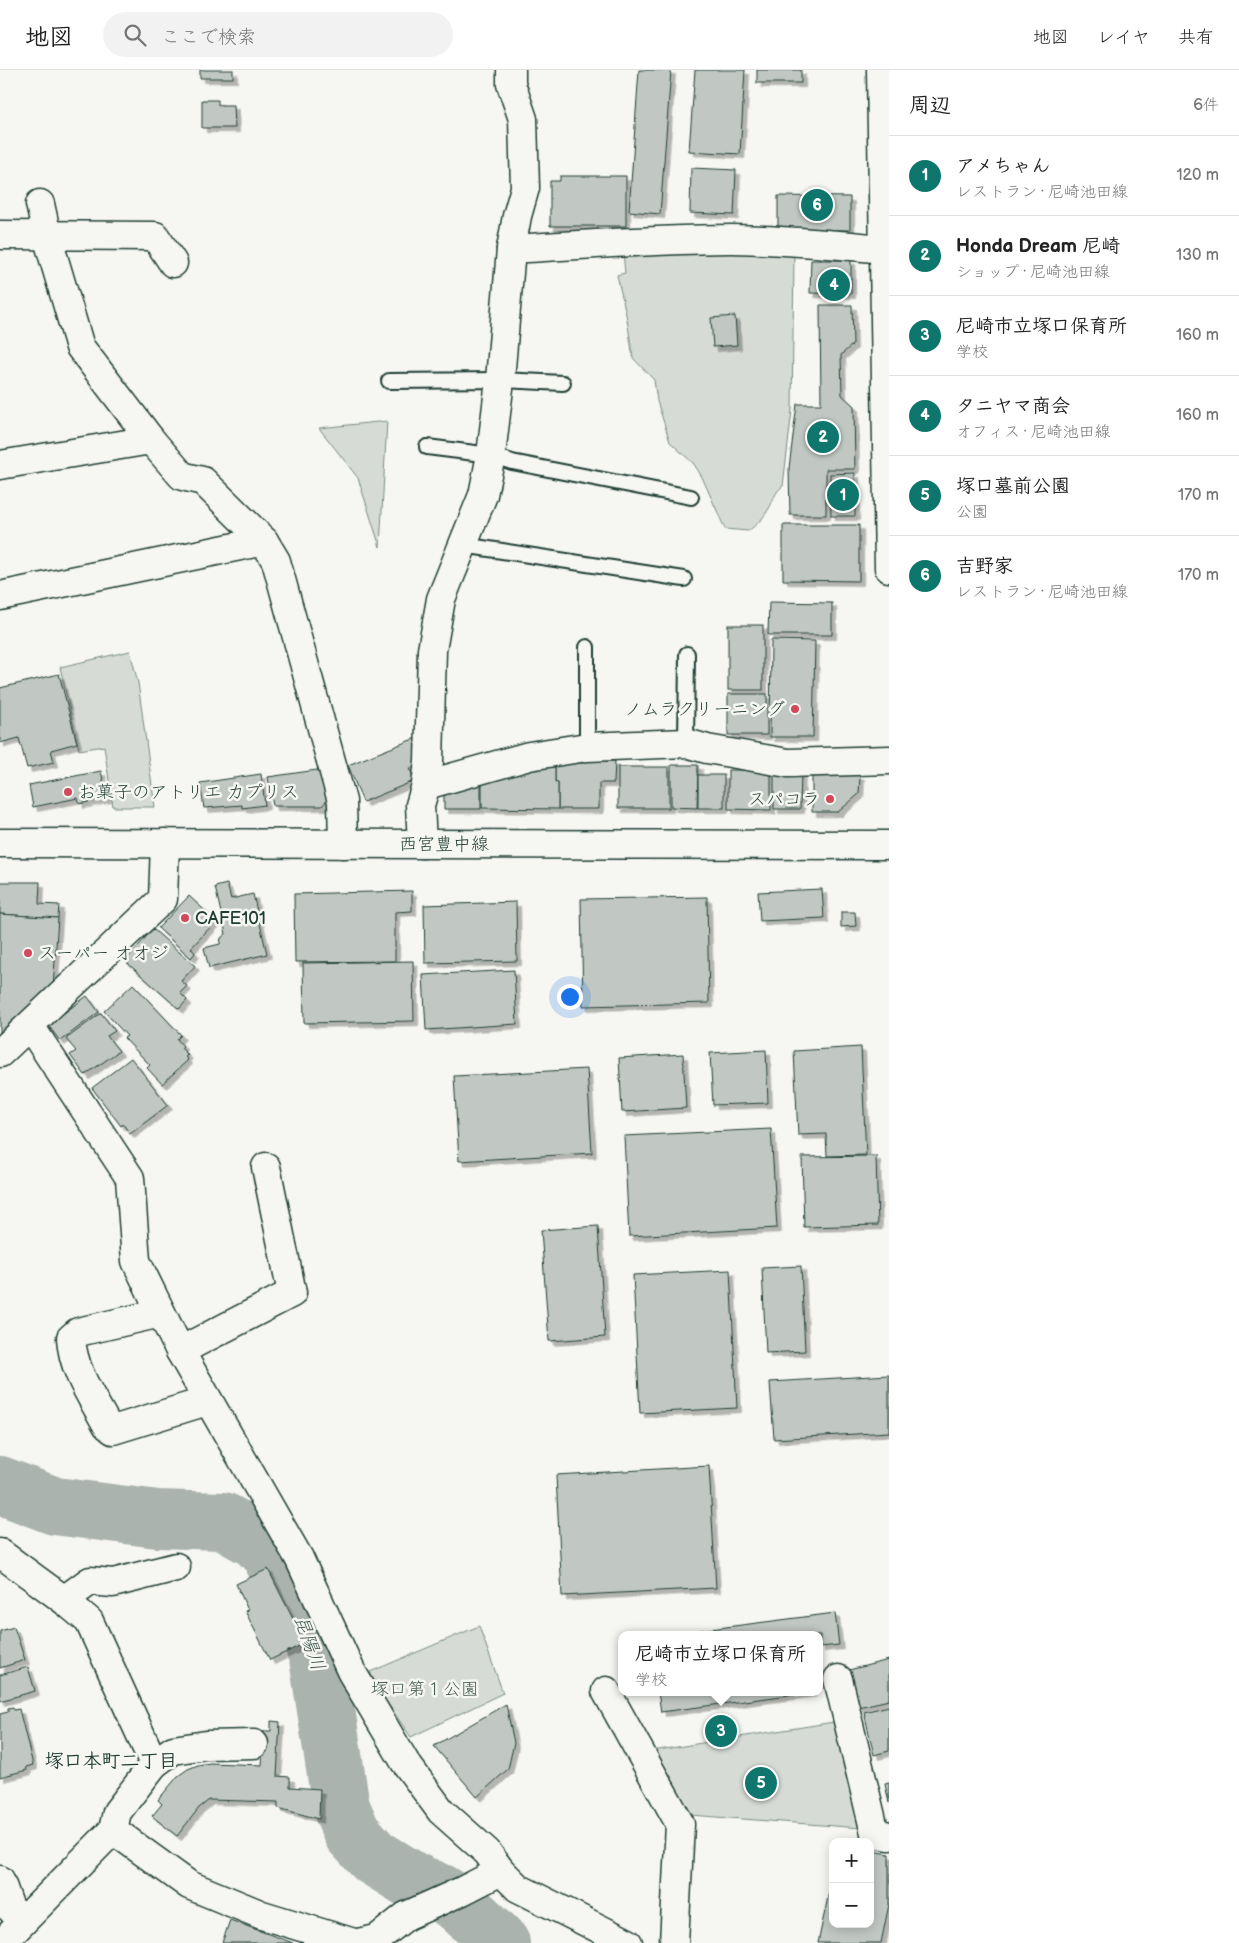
<!DOCTYPE html>
<html lang="ja">
<meta charset="utf-8">
<style>
:root{--surface:#fff;--page:#f2f2f2;--text:#222;--muted:#767676;--line:#e0e0e0;--accent:#0f766e}
body{margin:0;font-family:"Balsamiq Sans","Klee One",sans-serif;background:var(--page);color:var(--text)}
.controls{position:absolute;right:15px;bottom:15px;display:grid;overflow:hidden;border-radius:10px;box-shadow:0 2px 12px #0003}
.controls button{width:45px;height:45px;display:grid;place-items:center;padding:0;border:0;border-bottom:1px solid var(--line);background:var(--surface);color:var(--text);font:25px sans-serif}
.you{position:absolute;left:569px;top:926px;width:18px;height:18px;margin:-12px;border:4px solid #fff;border-radius:50%;background:#1a73e8;box-shadow:0 0 0 8px #1a73e833}
.badge{display:grid;place-items:center;width:32px;height:32px;border-radius:50%;background:var(--accent);color:#fff;font-size:16px;font-weight:700}
.pin{position:absolute;translate:-50% -50%;border:2px solid #fff;box-shadow:0 1px 5px #0006}
.popup{position:absolute;left:618px;top:1561px;width:205px;height:65px;box-sizing:border-box;display:grid;place-content:center;border-radius:10px;background:var(--surface);filter:drop-shadow(0 1px 4px #0005);font-size:16px;white-space:nowrap;color:var(--muted)}
.popup b{font-size:19px;color:var(--text)}
.popup::after{content:'';position:absolute;left:50%;top:100%;margin-left:-10px;border:10px solid transparent;border-top-color:var(--surface)}
.list{margin:0;padding:0;list-style:none}
h2{display:flex;justify-content:space-between;align-items:center;height:65px;margin:0;padding:0 20px;font-size:21px}
h2 small{font-size:16px;font-weight:400;color:var(--muted)}
.list li{display:grid;grid-template-columns:32px 1fr auto;gap:15px;align-items:center;box-sizing:border-box;height:80px;padding:0 20px;border-top:1px solid var(--line)}
.list b{display:block;font-size:19px;white-space:nowrap}
.list p{margin:0;font-size:16px;white-space:nowrap;color:var(--muted)}
.list em{font-size:16px;font-style:normal;color:var(--muted)}
.icon{flex:none;width:28px;height:28px;fill:none;stroke:currentColor;stroke-width:2;stroke-linecap:round;stroke-linejoin:round}
.map{position:relative;flex:none;width:889px;height:1873px;overflow:hidden}
header{display:flex;align-items:center;gap:30px;box-sizing:border-box;height:70px;padding:0 25px;background:var(--surface);border-bottom:1px solid var(--line)}
header strong{font-size:24px}
nav{display:flex;gap:28px;margin-inline-start:auto;font-size:18px}
.search{width:350px;height:45px;background:var(--page);display:flex;align-items:center;gap:12px;box-sizing:border-box;padding:0 18px;border-radius:28px;color:var(--muted);font-size:19px}
main{display:flex}
aside{flex:1;background:var(--surface)}
.map>svg:first-child{display:block}
.green{fill:#d6dbd6;stroke:#7a8c85}
.lines{fill:none;stroke-linecap:round;stroke-linejoin:round}
.river{stroke:#aab3ae;stroke-width:58}
.building{fill:#c1c8c3;stroke:#1f3d34;filter:url(#shadow)}
.lane-casing{stroke:#1f3d34;stroke-width:18}
.street-casing{stroke:#1f3d34;stroke-width:31}
.secondary-casing{stroke:#1f3d34;stroke-width:31}
.primary-casing{stroke:#1f3d34;stroke-width:31}
.lane{stroke:#f6f6f2;stroke-width:14}
.street{stroke:#f6f6f2;stroke-width:28}
.secondary{stroke:#f6f6f2;stroke-width:28}
.primary{stroke:#f6f6f2;stroke-width:28}
.poi-dot{fill:#d1495b;stroke:#f6f6f2;stroke-width:2}
.labels{text-anchor:middle;dominant-baseline:central;stroke-width:5;stroke-linejoin:round;paint-order:stroke}
.poi-label{font-size:18px;fill:#1f3d34;stroke:#f6f6f2;text-anchor:start}
.street-label{font-size:18px;fill:#1f3d34;stroke:#f6f6f2}
.park-label{font-size:18px;fill:#445d54;stroke:#f6f6f2}
.water-label{font-size:19px;font-style:italic;fill:#425a52;stroke:#f6f6f2}
.neighbourhood-label{font-size:19px;font-weight:bold;fill:#1f3d34;stroke:#f6f6f2}
</style>
<header>
<strong>地図</strong>
<div class="search"><svg class="icon" aria-label="search" viewBox="0 0 24 24"><circle cx="10" cy="10" r="6"/><path d="M15 15l6 6"/></svg>ここで検索</div>
<nav><a>地図</a><a>レイヤ</a><a>共有</a></nav>
</header>
<main>
<div class="map">
<svg width="889" height="1873" viewBox="0 0 889 1873">
<defs>
<filter id="shadow"><feDropShadow dx="4.5" dy="4.5" stdDeviation="0" flood-color="#0004"/></filter>
</defs>
<rect width="100%" height="100%" fill="#f6f6f2"/>
<filter id="ink" filterUnits="userSpaceOnUse"><feTurbulence type="fractalNoise" baseFrequency=".02" numOctaves="2"/><feDisplacementMap in="SourceGraphic" scale="10" xChannelSelector="R" yChannelSelector="G"/><feConvolveMatrix kernelMatrix="1 2 1 2 8 2 1 2 1" color-interpolation-filters="sRGB"/></filter>
<g filter="url(#ink)">
<!-- green -->
<g class="green">
<path d="M734,180l60,4 -2,156 -9,76c-9,6 -9,15 -15,24 -5,9 -12,15 -20,21l-23,-2 -23,-52 -8,-13 -24,-22 -13,-41 -3,-21 -21,-22 -6,-39 -10,-44 8,-2 -2,-21z"/>
<path d="M387,351l-7,126 -22,-69 -39,-50z"/>
<path d="M130,581l8,32 17,124h-42l-9,-61 -25,4 -19,-83z"/>
<path d="M479,1556l24,67 -92,44 -32,-46 -9,-19z"/>
<path d="M834,1652l27,106 -171,-13 -38,-64z"/>
</g>
<g class="lines">
<!-- river -->
<path class="river" d="M0,1415l55,21 103,13 65,2 34,19 13,14 40,81 8,23 23,149 11,26 22,24 39,24 28,12 19,12 41,38"/>
</g>
<!-- building -->
<g class="building">
<rect x="200" y="0" width="33" height="8"/>
<path d="M639,0h32l-11,144 -31,-3z"/>
<path d="M695,0h50l-5,84 -51,-3z"/>
<rect x="757" y="0" width="44" height="13"/>
<path d="M202,30h16v5h16l1,23h-33z"/>
<path d="M691,98l45,2 -2,45 -44,-2z"/>
<path d="M560,106h66v50h-76v-45h10z"/>
<path d="M778,126l72,1v33h-72z"/>
<path d="M811,190h40v34l-41,-1z"/>
<path d="M820,235h32l1,39 -12,11 1,40 12,11 1,63h-29v46h-36l-1,-47 8,-64h24z"/>
<path d="M735,246l2,29 -24,2 -2,-29z"/>
<path d="M855,403v43h-24l-1,-42z"/>
<path d="M783,455h76v56l-76,-1z"/>
<path d="M769,532l63,1v32h-64z"/>
<rect x="728" y="555" width="35" height="65"/>
<path d="M771,570l44,1 -2,96h-43z"/>
<path d="M59,604l18,69 -26,7 3,12 -27,6 -8,-30 -19,5v-55z"/>
<rect x="728" y="624" width="39" height="41"/>
<path d="M416,668l3,26 -9,4 4,13 -51,21 -15,-37z"/>
<path d="M585,691h30l-1,22h-15v26h-41v-27h-3v-20l30,1z"/>
<path d="M555,692v20h3v27l-76,-1v-28z"/>
<path d="M671,695h27l-1,43 -26,-1z"/>
<rect x="618" y="697" width="51" height="41"/>
<path d="M324,699l4,30 -6,7h-49l-5,-29z"/>
<path d="M728,700h43v40l-43,-1z"/>
<path d="M101,701l6,27 -28,6 -1,-6 -45,9 -4,-22z"/>
<path d="M774,703h27l-1,36h-26z"/>
<path d="M261,704l4,31 -23,3v-3l-38,3 -4,-25z"/>
<path d="M812,704l48,1 -1,19 -21,18h-26z"/>
<rect x="698" y="705" width="26" height="33"/>
<path d="M481,711v28h-37v-15z"/>
<path d="M0,812h40l-1,22 20,1 -1,13 -58,-4z"/>
<path d="M227,814l4,15 22,-5 14,60 -58,14 -5,-20 16,-4 1,-6 5,-4 -11,-47z"/>
<path d="M822,819l2,29 -64,3 -2,-29z"/>
<path d="M412,821v20l-17,1v49l-100,1 -1,-68z"/>
<path d="M189,826l27,25 -25,27 4,5 -4,5 -33,-30z"/>
<path d="M707,827l2,106 -126,3 -2,-107z"/>
<path d="M516,832l1,59 -92,2 -1,-58z"/>
<path d="M841,842h14l1,14 -15,1z"/>
<path d="M0,844l58,4 -5,70 -53,48z"/>
<path d="M153,859l42,37 -14,15 6,5 -7,7 7,7 -8,9 -54,-48z"/>
<path d="M413,891l1,60 -110,2 -1,-60z"/>
<path d="M514,900l3,54 -91,6 -3,-55z"/>
<path d="M133,914l48,51 -4,4 6,7 -2,2 7,7 -3,2 3,3 -26,24 -15,-16 3,-3 -26,-27 3,-2 -23,-25z"/>
<path d="M87,926l12,16 -39,29 -12,-16z"/>
<path d="M101,943l14,18 -8,5 12,15 -34,24 -15,-20 6,-4 -10,-12z"/>
<path d="M861,977l5,108 -39,1 -1,-22 -28,1 -4,-84z"/>
<path d="M766,980l2,53 -55,2 -3,-52z"/>
<path d="M683,984l3,54 -64,4 -3,-54z"/>
<path d="M131,988l37,47 -38,29 -7,-10 -2,2 -29,-38z"/>
<path d="M587,999l5,84 -133,8 -5,-85z"/>
<path d="M771,1059l6,99 -148,8 -5,-100z"/>
<path d="M876,1086l2,69 -74,2 -2,-70z"/>
<path d="M598,1156l7,111 -56,4 -8,-111z"/>
<path d="M801,1196l4,85 -39,2 -4,-85z"/>
<path d="M730,1200l7,138 -97,5 -7,-138z"/>
<path d="M889,1305v57l-115,7 -4,-57z"/>
<path d="M709,1396l7,122 -154,8 -6,-121z"/>
<path d="M268,1499l37,74 -35,17 -25,-49 3,-1 -12,-26z"/>
<path d="M835,1543l4,32 -19,2v-12h-156z"/>
<path d="M14,1557l11,33 -25,8v-37z"/>
<path d="M889,1590v40l-31,7 -9,-37z"/>
<path d="M28,1597l7,24 -35,10v-26z"/>
<path d="M658,1622h154l-151,20z"/>
<path d="M506,1634l8,39 -6,26 -31,28 -43,-51z"/>
<path d="M889,1636v45l-15,4 -10,-43z"/>
<path d="M13,1637l1,3 5,-1 14,56 -7,2 1,3 -27,7v-63l8,-2v-4z"/>
<path d="M271,1651l9,1 -3,54 13,1v10l30,2 -1,30 -41,-11v-6l-69,-2 -10,8 -22,28 -25,-20 10,-12 -4,-4 20,-24 10,-7 10,-4 12,-2 52,2 2,-34h7z"/>
<path d="M889,1713v20l-4,-19z"/>
<path d="M873,1781l16,3v50l-8,39h-63l15,-69v50h37v-67z"/>
<path d="M230,1850l63,23h-71z"/>
</g>
<g class="lines">
<defs>
<g id="lane">
<path d="M389,311l111,-1 63,3"/>
<path d="M427,377l64,8 21,7 179,35"/>
<path d="M463,475l221,34"/>
<path d="M587,577v100"/>
<path d="M686,673l1,-89"/>
</g>
<g id="street">
<path d="M40,134l7,32 33,111 71,93 31,36 21,5 61,60 12,20 66,240 1,43"/>
<path d="M0,165l155,1 18,27"/>
<path d="M511,179c73,-4 147,-10 221,-10 51,1 101,5 152,10l5,2"/>
<path d="M0,395l151,-25"/>
<path d="M0,526l264,-55"/>
<path d="M426,715l103,-29 58,-9 99,-4 21,6 81,14 101,-3"/>
<path d="M422,774l-2,-39 6,-20 3,-24 3,-111 9,-51 42,-104 8,-40 9,-75 11,-131 6,-33 8,-28 -2,-69 -12,-35v-14"/>
<path d="M30,956l100,152 6,83 44,90 119,207 52,113 54,91 36,49 46,41 14,19 17,17 110,55"/>
<path d="M0,983l163,-154 2,-56"/>
<path d="M161,1243l-83,19 -7,6c2,33 21,59 36,87l6,5 94,-29"/>
<path d="M180,1281l112,-58 -26,-126"/>
<path d="M0,1483l64,47 25,21 65,143 -37,48 -4,18 -111,113"/>
<path d="M64,1530l26,-19 23,2 63,-16"/>
<path d="M838,1609l37,154 14,3"/>
<path d="M606,1621l74,133 -6,119"/>
<path d="M154,1694l19,-14 33,-5 48,-1"/>
<path d="M113,1760l76,55 73,30 92,28"/>
<path d="M0,1810l10,28 13,13"/>
<path d="M358,1873l19,-4 29,-23 56,-25 39,-20"/>
</g>
<path id="secondary" d="M0,773l889,2"/>
<path id="primary" d="M881,0l8,498"/>
</defs>
<!-- lane casing -->
<use href="#lane" class="lane-casing"/>
<!-- street casing -->
<use href="#street" class="street-casing"/>
<!-- secondary casing -->
<use href="#secondary" class="secondary-casing"/>
<!-- primary casing -->
<use href="#primary" class="primary-casing"/>
<!-- lane -->
<use href="#lane" class="lane"/>
<!-- street -->
<use href="#street" class="street"/>
<!-- secondary -->
<use href="#secondary" class="secondary"/>
<!-- primary -->
<use href="#primary" class="primary"/>
</g>
</g>
<!-- markers -->
<g class="poi-dot">
<circle cx="795" cy="639" r="5"/>
<circle cx="68" cy="722" r="5"/>
<circle cx="830" cy="729" r="5"/>
<circle cx="185" cy="848" r="5"/>
<circle cx="28" cy="883" r="5"/>
</g>
<g class="labels">
<!-- poi labels -->
<g class="poi-label">
<text x="785" y="639" text-anchor="end">ノムラクリーニング</text>
<text x="78" y="722">お菓子のアトリエ カプリス</text>
<text x="820" y="729" text-anchor="end">スパコラ</text>
<text x="195" y="848">CAFE101</text>
<text x="38" y="883">スーパー オオジ</text>
</g>
<!-- street labels -->
<g class="street-label">
<text x="444" y="774">西宮豊中線</text>
</g>
<!-- park labels -->
<g class="park-label">
<text x="425" y="1619">塚口第１公園</text>
</g>
<!-- water labels -->
<g class="water-label">
<text transform="translate(309 1573) rotate(71)">昆陽川</text>
</g>
<!-- neighbourhood labels -->
<g class="neighbourhood-label">
<text x="111" y="1691">塚口本町二丁目</text>
</g>
</g>
</svg>
<div class="controls">
<button>+</button>
<button>−</button>
</div>
<div class="you"></div>
<div class="pin badge" style="left:843px;top:425px">1</div>
<div class="pin badge" style="left:823px;top:367px">2</div>
<div class="pin badge" style="left:721px;top:1661px">3</div>
<div class="popup"><b>尼崎市立塚口保育所</b>学校</div>
<div class="pin badge" style="left:834px;top:215px">4</div>
<div class="pin badge" style="left:761px;top:1713px">5</div>
<div class="pin badge" style="left:817px;top:135px">6</div>
</div>
<aside>
<h2>周辺<small>6件</small></h2>
<ul class="list">
<li><span class="badge">1</span><div><b>アメちゃん</b><p>レストラン · 尼崎池田線</p></div><em>120 m</em></li>
<li><span class="badge">2</span><div><b>Honda Dream 尼崎</b><p>ショップ · 尼崎池田線</p></div><em>130 m</em></li>
<li><span class="badge">3</span><div><b>尼崎市立塚口保育所</b><p>学校</p></div><em>160 m</em></li>
<li><span class="badge">4</span><div><b>タニヤマ商会</b><p>オフィス · 尼崎池田線</p></div><em>160 m</em></li>
<li><span class="badge">5</span><div><b>塚口墓前公園</b><p>公園</p></div><em>170 m</em></li>
<li><span class="badge">6</span><div><b>吉野家</b><p>レストラン · 尼崎池田線</p></div><em>170 m</em></li>
</ul>
</aside>
</main>
